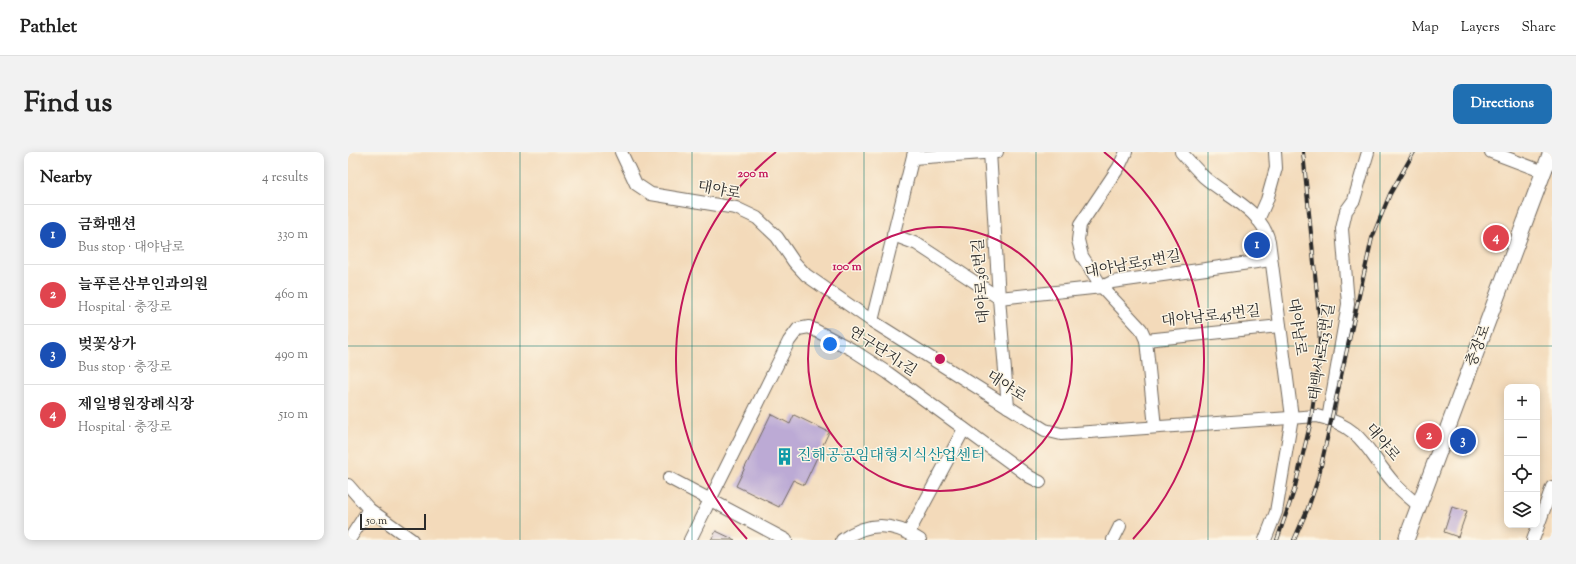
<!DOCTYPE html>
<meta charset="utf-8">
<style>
:root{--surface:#fff;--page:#f2f2f2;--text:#222;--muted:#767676;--line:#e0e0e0;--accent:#1f6fb2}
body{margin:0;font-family:"Sorts Mill Goudy","Noto Serif KR",serif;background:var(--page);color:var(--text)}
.controls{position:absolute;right:12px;bottom:12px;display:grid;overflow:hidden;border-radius:8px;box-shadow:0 2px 10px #0003}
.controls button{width:36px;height:36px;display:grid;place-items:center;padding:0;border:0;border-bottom:1px solid var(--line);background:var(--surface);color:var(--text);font:20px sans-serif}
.scale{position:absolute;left:12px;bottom:10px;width:66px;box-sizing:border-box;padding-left:4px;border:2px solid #2b2b2b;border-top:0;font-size:11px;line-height:14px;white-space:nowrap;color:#2b2b2b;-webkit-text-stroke:3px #fcf5e5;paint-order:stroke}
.you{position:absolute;left:482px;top:192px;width:14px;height:14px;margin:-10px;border:3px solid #fff;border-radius:50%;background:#1a73e8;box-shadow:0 0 0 6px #1a73e833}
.badge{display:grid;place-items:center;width:26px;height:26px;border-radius:50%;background:var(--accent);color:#fff;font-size:13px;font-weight:700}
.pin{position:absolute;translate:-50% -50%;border:2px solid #fff;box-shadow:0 1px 4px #0006}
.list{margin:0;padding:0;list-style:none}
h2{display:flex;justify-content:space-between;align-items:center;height:52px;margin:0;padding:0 16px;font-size:17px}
h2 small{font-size:13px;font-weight:400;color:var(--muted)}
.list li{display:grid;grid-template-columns:26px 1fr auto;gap:12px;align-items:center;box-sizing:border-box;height:60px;padding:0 16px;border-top:1px solid var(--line)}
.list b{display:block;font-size:15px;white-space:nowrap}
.list p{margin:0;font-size:13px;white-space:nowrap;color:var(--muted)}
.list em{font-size:13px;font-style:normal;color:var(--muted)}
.icon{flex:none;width:22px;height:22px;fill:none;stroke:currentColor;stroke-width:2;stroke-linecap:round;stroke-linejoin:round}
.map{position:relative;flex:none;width:1204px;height:388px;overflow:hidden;border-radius:8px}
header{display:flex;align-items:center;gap:24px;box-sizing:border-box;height:56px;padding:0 20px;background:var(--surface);border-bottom:1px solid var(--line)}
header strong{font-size:19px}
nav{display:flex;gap:22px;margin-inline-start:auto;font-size:14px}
.intro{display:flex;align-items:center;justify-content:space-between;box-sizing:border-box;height:96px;padding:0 24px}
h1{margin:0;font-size:28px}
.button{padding:10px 18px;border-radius:8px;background:var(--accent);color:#fff;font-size:14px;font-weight:700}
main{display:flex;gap:24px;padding:0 24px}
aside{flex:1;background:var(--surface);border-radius:8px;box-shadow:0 2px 10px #0003}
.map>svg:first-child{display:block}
.building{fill:#bcaad5}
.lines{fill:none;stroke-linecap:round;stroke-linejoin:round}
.minor-casing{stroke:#71685d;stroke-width:14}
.major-casing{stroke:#71685d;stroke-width:17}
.minor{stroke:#fff;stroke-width:12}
.major{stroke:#fff;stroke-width:15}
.rail-casing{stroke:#2b2b2b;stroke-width:4}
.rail{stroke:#fcf5e5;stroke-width:2.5;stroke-dasharray:8;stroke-linecap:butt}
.grid{fill:none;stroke:#0f766e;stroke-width:1;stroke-opacity:0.55}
.ring{fill:none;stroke:#c2185b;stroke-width:2}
.labels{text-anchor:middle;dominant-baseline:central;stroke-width:3;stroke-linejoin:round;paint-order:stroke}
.street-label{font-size:15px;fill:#2b2b2b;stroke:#fcf5e5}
.culture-label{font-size:15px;fill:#0d838f;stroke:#fcf5e5;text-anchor:start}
.centre{fill:#c2185b;stroke:#fcf5e5;stroke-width:2}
.ring-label{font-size:12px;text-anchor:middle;font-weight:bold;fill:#c2185b;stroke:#fcf5e5;stroke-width:3;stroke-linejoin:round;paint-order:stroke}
</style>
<header>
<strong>Pathlet</strong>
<nav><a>Map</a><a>Layers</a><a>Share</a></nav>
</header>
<div class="intro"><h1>Find us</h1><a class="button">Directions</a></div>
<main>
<aside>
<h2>Nearby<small>4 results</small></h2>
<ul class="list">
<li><span class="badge" style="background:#1a4fb4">1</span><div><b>금화맨션</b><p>Bus stop · 대야남로</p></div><em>330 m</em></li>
<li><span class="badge" style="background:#e0444e">2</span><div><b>늘푸른산부인과의원</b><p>Hospital · 충장로</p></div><em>460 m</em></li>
<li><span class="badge" style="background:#1a4fb4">3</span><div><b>벚꽃상가</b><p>Bus stop · 충장로</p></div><em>490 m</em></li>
<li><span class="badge" style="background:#e0444e">4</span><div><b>제일병원장례식장</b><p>Hospital · 충장로</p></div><em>510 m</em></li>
</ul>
</aside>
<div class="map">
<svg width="1204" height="388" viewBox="0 0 1204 388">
<rect width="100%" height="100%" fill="#fcf5e5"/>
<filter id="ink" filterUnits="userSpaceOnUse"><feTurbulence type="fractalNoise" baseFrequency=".025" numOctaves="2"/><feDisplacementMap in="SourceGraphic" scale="8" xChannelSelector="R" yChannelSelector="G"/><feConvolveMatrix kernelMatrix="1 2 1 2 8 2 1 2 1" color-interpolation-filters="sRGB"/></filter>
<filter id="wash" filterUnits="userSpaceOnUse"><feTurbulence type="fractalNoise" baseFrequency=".012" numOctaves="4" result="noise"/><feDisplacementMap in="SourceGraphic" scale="16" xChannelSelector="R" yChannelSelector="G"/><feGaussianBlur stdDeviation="0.9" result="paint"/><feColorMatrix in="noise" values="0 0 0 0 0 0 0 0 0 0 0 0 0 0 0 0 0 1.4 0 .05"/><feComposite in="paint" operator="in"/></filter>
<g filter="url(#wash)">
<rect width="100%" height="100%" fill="#f3daba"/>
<g id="blocks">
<!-- building -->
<g class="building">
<path d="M423,262l19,10 4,-9 35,17 -25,53 -11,-5 -14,27 -43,-21z"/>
<path d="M1104,355l15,4 -9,26 -14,-5z"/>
<path d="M368,379l19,9h-24z"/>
</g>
</g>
</g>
<g filter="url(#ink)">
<use href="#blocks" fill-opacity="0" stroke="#71685d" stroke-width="1"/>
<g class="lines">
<defs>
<g id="minor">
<path d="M273,0l15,32 15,10 85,14 21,10 20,19 17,25 12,13 66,46 173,109 16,4 256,-18c47,11 49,35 77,67 7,8 16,15 25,23"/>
<path d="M642,0l9,146 9,109"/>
<path d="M778,0l-7,15 -39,58 -2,15 4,16 20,31 39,42 5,11 9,87"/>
<path d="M833,0c7,8 15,17 23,25 23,20 57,32 65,64l23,176 -16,95 -11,28"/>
<path d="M1143,0l53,20"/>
<path d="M565,6l84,-6"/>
<path d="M910,68l9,-20 9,-32 -1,-16"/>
<path d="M545,83l24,9 82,54 103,-11 10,-5 159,-22"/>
<path d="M524,169l42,-169"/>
<path d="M798,188l134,-14"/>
<path d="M980,267l20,-115 -6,-75 4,-18 8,-11 14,-48"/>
<path d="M321,326l117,62"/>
<path d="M0,333l21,24 43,31"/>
<path d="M561,380l55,-103"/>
<path d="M1,388l20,-31"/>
<path d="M342,388l99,-199 9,-12 11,-2 42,22 37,24 142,104 10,5"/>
<path d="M494,388c26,-19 52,-18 78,0"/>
<path d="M765,388l7,-14"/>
<path d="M1185,388l19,-53"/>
</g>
<path id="major" d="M1058,388l145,-388"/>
</defs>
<!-- minor casing -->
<use href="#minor" class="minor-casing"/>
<!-- major casing -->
<use href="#major" class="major-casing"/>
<!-- minor -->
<use href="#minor" class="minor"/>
<!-- major -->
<use href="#major" class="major"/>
<defs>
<g id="rail">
<path d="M929,388l17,-49 16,-66 10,-70 -1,-41 -16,-162"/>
<path d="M946,388l14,-32 10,-29 54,-241 18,-44 24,-42"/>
</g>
</defs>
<!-- rail casing -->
<use href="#rail" class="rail-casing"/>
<!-- rail -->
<use href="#rail" class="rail"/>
</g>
</g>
<!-- grid -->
<path class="grid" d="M172,0v388M344,0v388M516,0v388M688,0v388M860,0v388M1032,0v388M0,194h1204"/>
<!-- distance rings -->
<g class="ring">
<circle cx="592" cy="207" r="132"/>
<path d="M399 387A264 264 0 0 1 428 0M756 0A264 264 0 0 1 785 387"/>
</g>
<!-- icons -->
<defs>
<symbol id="building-bare" viewBox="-9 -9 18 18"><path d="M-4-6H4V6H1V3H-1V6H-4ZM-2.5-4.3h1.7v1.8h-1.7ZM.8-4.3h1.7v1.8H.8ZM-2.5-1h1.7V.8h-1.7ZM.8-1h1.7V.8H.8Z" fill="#0f9aa8" stroke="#fcf5e5" stroke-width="2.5" paint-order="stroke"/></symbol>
</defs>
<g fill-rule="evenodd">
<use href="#building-bare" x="424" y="292" width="25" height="25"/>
</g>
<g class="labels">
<!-- street labels -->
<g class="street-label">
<text transform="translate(371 39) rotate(11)">대야로</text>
<text transform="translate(785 113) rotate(-10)">대야남로51번길</text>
<text transform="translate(634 129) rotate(-94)">대야로36번길</text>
<text transform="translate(863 165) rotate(-6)">대야남로45번길</text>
<text transform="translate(948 175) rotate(82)">대야남로</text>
<text transform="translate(1131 194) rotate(-69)">충장로</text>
<text transform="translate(534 200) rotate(33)">연구단지1길</text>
<text transform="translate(975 200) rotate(-81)">태백서로13번길</text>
<text transform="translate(658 235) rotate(33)">대야로</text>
<text transform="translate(1034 291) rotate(50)">대야로</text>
</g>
<!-- culture labels -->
<g class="culture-label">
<text x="449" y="304">진해공공임대형지식산업센터</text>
</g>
</g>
<circle cx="592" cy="207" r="6" class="centre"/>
<g class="ring-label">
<text x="405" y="25">200 m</text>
<text x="499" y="118">100 m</text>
</g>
</svg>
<div class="controls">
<button>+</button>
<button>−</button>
<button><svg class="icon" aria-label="locate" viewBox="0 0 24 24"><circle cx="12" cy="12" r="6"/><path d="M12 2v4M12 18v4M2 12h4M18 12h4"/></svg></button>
<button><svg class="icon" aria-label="layers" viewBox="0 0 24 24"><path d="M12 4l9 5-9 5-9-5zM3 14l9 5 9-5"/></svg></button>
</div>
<div class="scale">50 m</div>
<div class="you"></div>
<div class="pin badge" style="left:909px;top:93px;background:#1a4fb4">1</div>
<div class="pin badge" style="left:1081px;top:284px;background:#e0444e">2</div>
<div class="pin badge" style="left:1115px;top:289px;background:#1a4fb4">3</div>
<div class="pin badge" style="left:1148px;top:86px;background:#e0444e">4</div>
</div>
</main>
